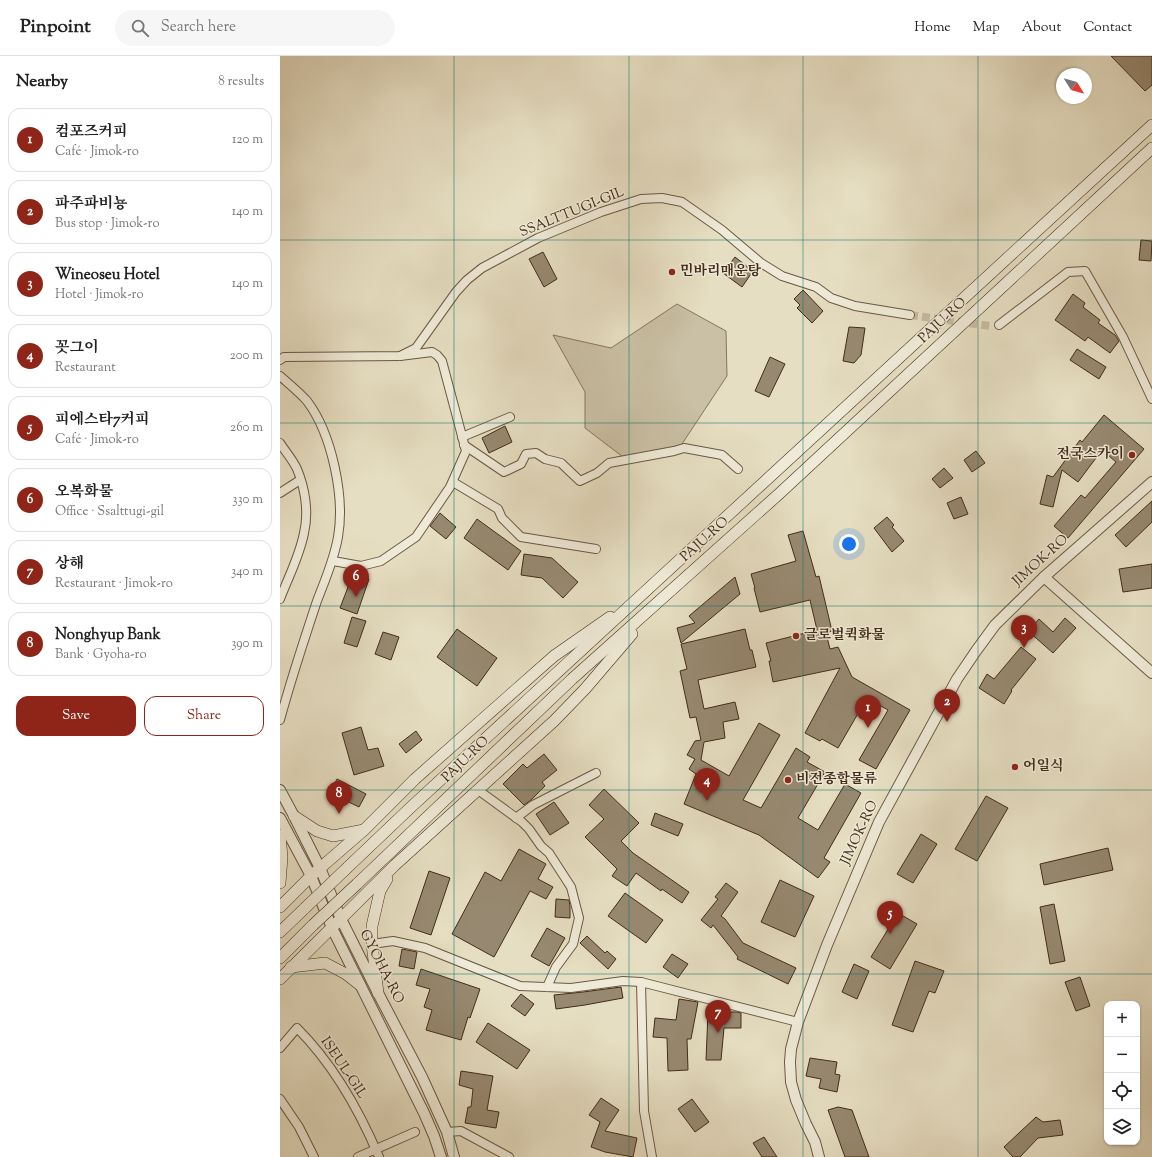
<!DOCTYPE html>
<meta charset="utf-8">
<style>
:root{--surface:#fff;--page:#f6f6f6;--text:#222;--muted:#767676;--line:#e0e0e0;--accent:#8f2418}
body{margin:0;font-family:"Sorts Mill Goudy","Noto Serif KR",serif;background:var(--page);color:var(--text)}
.controls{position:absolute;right:12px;bottom:12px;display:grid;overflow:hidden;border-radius:8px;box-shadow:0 1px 3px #0004}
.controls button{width:36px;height:36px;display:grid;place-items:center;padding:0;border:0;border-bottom:1px solid var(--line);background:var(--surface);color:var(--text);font:20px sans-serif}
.compass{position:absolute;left:776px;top:12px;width:36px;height:36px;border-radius:50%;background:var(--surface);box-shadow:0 1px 3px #0004;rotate:127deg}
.you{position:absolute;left:569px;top:488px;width:14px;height:14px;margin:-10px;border:3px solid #fff;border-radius:50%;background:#1a73e8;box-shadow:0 0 0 6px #1a73e833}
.badge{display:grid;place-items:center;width:26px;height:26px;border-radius:50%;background:var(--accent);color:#fff;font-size:13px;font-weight:700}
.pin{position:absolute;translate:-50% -33px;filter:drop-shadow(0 1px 2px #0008)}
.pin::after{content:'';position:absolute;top:21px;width:14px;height:12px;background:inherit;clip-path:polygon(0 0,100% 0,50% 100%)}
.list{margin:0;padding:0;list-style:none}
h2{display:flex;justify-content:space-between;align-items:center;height:52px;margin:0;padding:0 16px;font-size:17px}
h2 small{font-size:13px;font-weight:400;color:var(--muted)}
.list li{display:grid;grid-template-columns:26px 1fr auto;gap:12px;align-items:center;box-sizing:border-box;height:64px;margin:0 8px 8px;padding:0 8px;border:1px solid var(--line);border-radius:12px}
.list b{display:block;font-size:15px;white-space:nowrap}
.list p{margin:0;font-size:13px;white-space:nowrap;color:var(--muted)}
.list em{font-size:13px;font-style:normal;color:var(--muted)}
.actions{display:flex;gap:8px;padding:12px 16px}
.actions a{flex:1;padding:9px 0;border:1px solid var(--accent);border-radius:12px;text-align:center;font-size:14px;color:var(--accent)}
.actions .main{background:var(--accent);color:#fff}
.icon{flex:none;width:22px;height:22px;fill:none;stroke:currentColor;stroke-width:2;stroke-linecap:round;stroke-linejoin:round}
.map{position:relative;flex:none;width:872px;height:1101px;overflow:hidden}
header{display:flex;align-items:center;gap:24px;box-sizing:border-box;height:56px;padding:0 20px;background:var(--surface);border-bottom:1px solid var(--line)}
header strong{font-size:19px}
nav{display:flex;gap:22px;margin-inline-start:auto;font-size:14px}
.search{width:280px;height:36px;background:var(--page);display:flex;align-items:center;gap:10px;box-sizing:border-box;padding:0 14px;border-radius:22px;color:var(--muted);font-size:15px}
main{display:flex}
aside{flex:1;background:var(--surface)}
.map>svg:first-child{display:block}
.green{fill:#cac0a5;stroke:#86765f}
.building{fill:#978971;stroke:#422c19}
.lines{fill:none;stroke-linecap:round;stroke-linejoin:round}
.minor-tunnel{stroke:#c5baa0;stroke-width:8;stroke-dasharray:8 4;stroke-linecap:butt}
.minor-casing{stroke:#6b5843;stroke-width:10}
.tertiary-casing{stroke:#6b5843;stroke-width:12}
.secondary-casing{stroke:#422c19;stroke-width:12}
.minor{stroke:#efead7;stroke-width:8}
.tertiary{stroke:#efead7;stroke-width:10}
.secondary{stroke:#efead7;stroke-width:11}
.secondary-bridge-casing{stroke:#422c19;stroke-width:12;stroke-linecap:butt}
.secondary-bridge{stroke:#efead7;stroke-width:11}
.grid{fill:none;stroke:#0f766e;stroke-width:1;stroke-opacity:0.55}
.poi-dot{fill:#8f2418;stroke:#efead7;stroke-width:1.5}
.labels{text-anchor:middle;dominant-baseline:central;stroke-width:3;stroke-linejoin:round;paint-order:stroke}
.street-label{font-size:14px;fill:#422c19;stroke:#efead7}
.poi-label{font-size:14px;font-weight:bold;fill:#422c19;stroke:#efead7;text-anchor:start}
</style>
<header>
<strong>Pinpoint</strong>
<div class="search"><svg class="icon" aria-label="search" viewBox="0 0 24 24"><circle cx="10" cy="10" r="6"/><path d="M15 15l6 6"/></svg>Search here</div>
<nav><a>Home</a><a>Map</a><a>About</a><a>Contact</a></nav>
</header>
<main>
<aside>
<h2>Nearby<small>8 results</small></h2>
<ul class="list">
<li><span class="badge">1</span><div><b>컴포즈커피</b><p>Café · Jimok-ro</p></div><em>120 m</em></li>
<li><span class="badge">2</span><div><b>파주파비뇽</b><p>Bus stop · Jimok-ro</p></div><em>140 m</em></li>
<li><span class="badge">3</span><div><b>Wineoseu Hotel</b><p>Hotel · Jimok-ro</p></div><em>140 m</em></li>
<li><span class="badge">4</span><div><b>꼿그이</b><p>Restaurant</p></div><em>200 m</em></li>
<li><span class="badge">5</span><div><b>피에스타7커피</b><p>Café · Jimok-ro</p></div><em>260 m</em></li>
<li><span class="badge">6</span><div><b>오복화물</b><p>Office · Ssalttugi-gil</p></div><em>330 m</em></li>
<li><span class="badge">7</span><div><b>상해</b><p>Restaurant · Jimok-ro</p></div><em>340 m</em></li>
<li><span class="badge">8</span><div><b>Nonghyup Bank</b><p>Bank · Gyoha-ro</p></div><em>390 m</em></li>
</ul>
<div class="actions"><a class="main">Save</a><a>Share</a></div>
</aside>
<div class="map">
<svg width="872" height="1101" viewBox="0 0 872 1101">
<rect width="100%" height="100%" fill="#e6dec2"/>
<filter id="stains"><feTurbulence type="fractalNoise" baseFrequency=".005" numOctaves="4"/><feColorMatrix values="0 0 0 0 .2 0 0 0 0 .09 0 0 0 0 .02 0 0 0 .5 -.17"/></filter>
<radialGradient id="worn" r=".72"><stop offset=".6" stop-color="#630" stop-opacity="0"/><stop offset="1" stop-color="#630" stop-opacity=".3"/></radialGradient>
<!-- green -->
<path class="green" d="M397,248l49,27 1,45 -47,71 -57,10 -38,-29v-36l-32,-57 58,13z"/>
<!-- building -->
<g class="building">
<path d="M831,0h41v29l-7,6z"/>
<path d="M861,184l11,1 -1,20 -12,-1z"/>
<path d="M263,196l14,27 -13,8 -15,-28z"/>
<path d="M455,201l18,14 -11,16 -19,-14z"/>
<path d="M523,234l20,21 -11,12 -15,-15 3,-3 -6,-6z"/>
<path d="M793,238l12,9 -2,4 17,13 -2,3 17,12 4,6 -9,12 -22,-16 -3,4 -30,-21z"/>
<path d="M569,271l16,1 -4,27 -7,8 -11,-2z"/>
<path d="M797,293l29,18 -7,12 -29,-19z"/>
<path d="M490,301l15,7 -16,33 -14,-6z"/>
<path d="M824,359l40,34 -76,89 -14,-12 27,-31 4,3 31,-36 -14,-12 -24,32 -16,-12 -9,37 -13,-3 7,-29 6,2 27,-37 2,2z"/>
<path d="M225,370l7,16 -23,11 -7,-15z"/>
<path d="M696,395l9,12 -13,9 -8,-12z"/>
<path d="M664,412l9,10 -13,10 -8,-9z"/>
<path d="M681,441l7,17 -14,5 -7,-16z"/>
<path d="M872,445v21l-26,25 -11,-12z"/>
<path d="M160,457l16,14 -10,12 -16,-13z"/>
<path d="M607,461l7,8 -2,2 12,14 -12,11 -18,-24z"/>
<path d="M197,463l44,32 -13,19 -44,-32z"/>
<path d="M523,475l13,46 3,-1 13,55 -6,2 4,16 8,-2 14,30 58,33 -34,59 -17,-9 29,-50 -21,-12 -29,50 -16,-9 -2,2 -15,-8 35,-65 -67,14 -4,-21h2l-5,-18 51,-13 -7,-30 -50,12 -6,-24h1l-4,-14 45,-13 -8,-26z"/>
<path d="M244,498l28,4 26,24 -15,16 -21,-20 -21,-3z"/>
<path d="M872,508v24l-29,4 -4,-23z"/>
<path d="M73,518l16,5 -12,35 -17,-6z"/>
<path d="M455,521l5,17 -59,49 -4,-15 18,-5 -6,-7z"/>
<path d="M72,561l14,4 -9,26 -13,-4z"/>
<path d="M785,562l11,10 -23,25 -25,-22 11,-12 14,13z"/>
<path d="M177,573l40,29 -20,28 -40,-29z"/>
<path d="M465,573l5,21h2l4,17 -58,13 6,29 31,-7 4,17 -16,3 2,16 -21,4 -3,18 28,16 30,-53 21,12 -37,65 18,8 35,-60 14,9 -3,5 18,10 -27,46 20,12 27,-46 16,9 -37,65 6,4 -12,16 -59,-43 -75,-31 12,-30 -7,-5 6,-10 -8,-4 8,-14 6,-1 -5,-23 -6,1 -10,-47 7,-2 -6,-25z"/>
<path d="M103,576l16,5 -8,23 -16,-6z"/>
<path d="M741,591l15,12 -25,31 1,1 -8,13 -25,-16 8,-14 7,5z"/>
<path d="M81,671l7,23 10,-2 6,18 -30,9 -12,-42z"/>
<path d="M136,675l6,9 -16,13 -7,-9z"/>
<path d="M264,698l13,16 -15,12 3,4 -14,14 -7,5 -21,-21 20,-20 4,4z"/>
<path d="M57,723l29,15 -7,13 -29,-14z"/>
<path d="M324,733l35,34 -18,18 12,12 56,39 -7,11 -20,-14 -1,2 -25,-18 -9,13 -15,-10 5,-7 -32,-32 19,-18 -15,-14z"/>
<path d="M706,740l22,12 -31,53 -22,-12z"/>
<path d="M274,746l15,21 -19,12 -14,-21z"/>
<path d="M375,757l28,11 -5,12 -27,-11z"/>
<path d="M641,778l16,10 -24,39 -16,-9z"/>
<path d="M828,792l5,22 -69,15 -4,-21z"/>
<path d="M239,793l27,15 -8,15 15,8 -7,12 -16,-8 -36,66 -42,-23 33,-62 16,9z"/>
<path d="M149,815l21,7 -19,57 -21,-7z"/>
<path d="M500,824l34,16 -19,41 -34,-15z"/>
<path d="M446,827l12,9 -17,24 4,3 18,24 53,25 -8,16 -51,-25 1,-2 -25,-32 -2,3 -10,-8 17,-21 -3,-2z"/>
<path d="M345,837l38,27 -17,23 -38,-27z"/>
<path d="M276,843l13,1 1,6v12l-15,-1z"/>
<path d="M774,848l11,57 -15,3 -10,-57z"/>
<path d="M618,857l19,11 -27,45 -19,-12z"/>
<path d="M267,872l18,10 -16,28 -18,-10z"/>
<path d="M307,880l18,17 2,-2 9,8 -8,10 -28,-26z"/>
<path d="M122,893l15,3 -3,17 -15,-3z"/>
<path d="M392,898l16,10 -10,14 -15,-11z"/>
<path d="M635,905l29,10 -9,22 -6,-2 -16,41 -21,-7z"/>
<path d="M574,908l15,7 -12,28 -15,-7z"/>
<path d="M141,913l59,20 -10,29 -2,-1 -7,23 -35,-10 6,-20 -8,-3 6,-18 -14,-4z"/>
<path d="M800,921l10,29 -14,5 -11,-29z"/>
<path d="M341,931l2,11 -38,7 -29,4 -2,-14 29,-3z"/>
<path d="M241,938l13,10 -9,12 -14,-10z"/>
<path d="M399,943l19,3 -7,37h-4l1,31 -20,1 -1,-33 -14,-1 2,-19 21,2z"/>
<path d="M428,956h29l4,1v15h-17l-3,32h-15z"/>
<path d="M208,967l42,27 -13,19 -41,-27z"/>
<path d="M530,1002l27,4 -2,12 5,1 -3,17 -18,-4 2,-9 -15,-3z"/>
<path d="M181,1015l32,5 -6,34 12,2 -3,16 -31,-5 3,-16h3l2,-18 -14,-4z"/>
<path d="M321,1042l18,12 -14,21 32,7 -4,19 -28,-5 -14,-5 9,-25 -11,-7z"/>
<path d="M412,1043l17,23 -14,10 -17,-23z"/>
<path d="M558,1051l14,3 17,47h-24l-17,-47z"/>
<path d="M756,1061l7,5 17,-2 3,15 -25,3 -18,19h-7l-9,-10z"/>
<path d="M484,1081l13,20h-15l-9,-14z"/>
</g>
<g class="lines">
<!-- minor-tunnel -->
<path class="minor-tunnel" d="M630,259l80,11"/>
<defs>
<g id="minor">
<path d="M719,269l69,-53 17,-1 38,66 29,62"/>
<path d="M120,300l16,-8 40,-56 11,-12 15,-12 56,-30 63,-26 40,-13 21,-1 20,4 40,28 39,33 21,13 34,11 15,11 24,8 55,9"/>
<path d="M0,304l4,-3 116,-1 32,-4 5,3 5,6 24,90 -16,36 -34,50 -35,24 -20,5 -28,-5"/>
<path d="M0,320c9,8 19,16 27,25 25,33 38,96 31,136 -4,23 -13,43 -21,64 -13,39 -26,78 -37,119"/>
<path d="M182,381l48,-20"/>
<path d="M0,387c5,8 13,17 17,26 8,19 12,43 7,64 -4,22 -16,45 -24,66"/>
<path d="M184,389l40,27 17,-8 5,-10 10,-1 9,6 16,4 19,18 17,-8 12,-10 65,-12 10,-3 38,7 16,14"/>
<path d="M173,426l45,27 4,9 19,19 75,12"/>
<path d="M0,437l20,-13"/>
<path d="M198,734l44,32 7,7 12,17 8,7 22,34 8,31 -6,26 -17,23 -9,20"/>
<path d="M236,762l17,-13 63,-32"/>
<path d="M92,888l21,-3 32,7 95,38 51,2 52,-7 18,1 157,40"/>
<path d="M361,926l3,129 8,46"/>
<path d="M0,992l17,-20c35,35 63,84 82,129"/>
<path d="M0,1043l19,28 15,30"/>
<path d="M167,1076l14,-1 48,26"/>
<path d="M78,1101l57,-25"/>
</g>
<g id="tertiary">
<path d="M764,521l108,96"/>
<path d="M0,734l14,26 26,52 21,51 37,74 44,84 25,55 7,25"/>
<path d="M0,762l31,58 21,52 92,185 10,23 7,21"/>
<path d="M539,1101l-4,-15 -9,-18 -10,-24 -5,-18 -1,-20 1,-13 7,-27 29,-77 52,-123 78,-143 19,-28 19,-26 49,-48 108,-95"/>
</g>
<g id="secondary">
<path d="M14,760l23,15 16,5 31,-6"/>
<path d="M0,779l2,22 -2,26"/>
<path d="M68,811l62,-59 742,-683"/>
<path d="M77,828l215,-205 208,-186 372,-345"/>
<path d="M0,851l31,-31 53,-46 51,-51 139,-123 56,-39"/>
<path d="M0,876l25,-24"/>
<path d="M0,902l33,-33"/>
<path d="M11,911l34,-4 21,11 14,11"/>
<path d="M0,923l115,-114 159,-144 31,-32 47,-55"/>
<path d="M98,937l-6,-49v-18l8,-35 7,-12"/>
</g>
</defs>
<!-- minor casing -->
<use href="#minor" class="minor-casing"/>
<!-- tertiary casing -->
<use href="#tertiary" class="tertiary-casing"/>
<!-- secondary casing -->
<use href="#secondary" class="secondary-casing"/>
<!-- minor -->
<use href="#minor" class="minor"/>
<!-- tertiary -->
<use href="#tertiary" class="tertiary"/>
<!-- secondary -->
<use href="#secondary" class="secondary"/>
<defs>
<g id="secondary-bridge">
<path d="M25,852l43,-41"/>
<path d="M33,869l44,-41"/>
</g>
</defs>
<!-- secondary-bridge casing -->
<use href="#secondary-bridge" class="secondary-bridge-casing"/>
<!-- secondary-bridge -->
<use href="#secondary-bridge" class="secondary-bridge"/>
</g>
<!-- grid -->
<path class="grid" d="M174,0v1101M349,0v1101M523,0v1101M698,0v1101M0,184h872M0,367h872M0,550h872M0,734h872M0,918h872"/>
<!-- markers -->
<g class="poi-dot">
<circle cx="392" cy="216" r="4"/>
<circle cx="852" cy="399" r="4"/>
<circle cx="516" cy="580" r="4"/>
<circle cx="735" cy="711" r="4"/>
<circle cx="508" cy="724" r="4"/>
</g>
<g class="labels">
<!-- street labels -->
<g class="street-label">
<text transform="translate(292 157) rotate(-22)">SSALTTUGI-GIL</text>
<text transform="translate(663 265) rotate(-43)">PAJU-RO</text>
<text transform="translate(425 484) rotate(-42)">PAJU-RO</text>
<text transform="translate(761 505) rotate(-42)">JIMOK-RO</text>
<text transform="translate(186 704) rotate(-44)">PAJU-RO</text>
<text transform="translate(580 777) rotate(-65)">JIMOK-RO</text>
<text transform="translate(101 911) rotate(63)">GYOHA-RO</text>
<text transform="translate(63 1012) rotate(56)">ISEUL-GIL</text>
</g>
<!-- poi labels -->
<g class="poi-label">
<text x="400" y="216">민바리매운탕</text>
<text x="844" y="399" text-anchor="end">전국스카이</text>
<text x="524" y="580">글로벌퀵화물</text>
<text x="743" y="711">어일식</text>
<text x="516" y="724">비전종합물류</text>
</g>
</g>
<rect width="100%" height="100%" filter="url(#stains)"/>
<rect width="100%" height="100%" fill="url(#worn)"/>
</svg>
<div class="controls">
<button>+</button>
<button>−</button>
<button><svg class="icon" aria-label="locate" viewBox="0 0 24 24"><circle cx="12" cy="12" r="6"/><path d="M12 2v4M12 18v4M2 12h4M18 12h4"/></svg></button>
<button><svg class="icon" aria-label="layers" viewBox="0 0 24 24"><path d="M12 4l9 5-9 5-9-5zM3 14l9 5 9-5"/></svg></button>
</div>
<svg class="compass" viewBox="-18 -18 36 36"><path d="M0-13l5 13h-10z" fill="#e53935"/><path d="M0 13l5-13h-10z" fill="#767676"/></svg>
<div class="you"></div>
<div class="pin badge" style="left:588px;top:672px">1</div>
<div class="pin badge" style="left:667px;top:666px">2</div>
<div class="pin badge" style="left:744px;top:592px">3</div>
<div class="pin badge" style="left:427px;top:745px">4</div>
<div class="pin badge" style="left:610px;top:878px">5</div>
<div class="pin badge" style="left:76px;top:541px">6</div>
<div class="pin badge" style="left:438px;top:977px">7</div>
<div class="pin badge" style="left:59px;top:758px">8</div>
</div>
</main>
